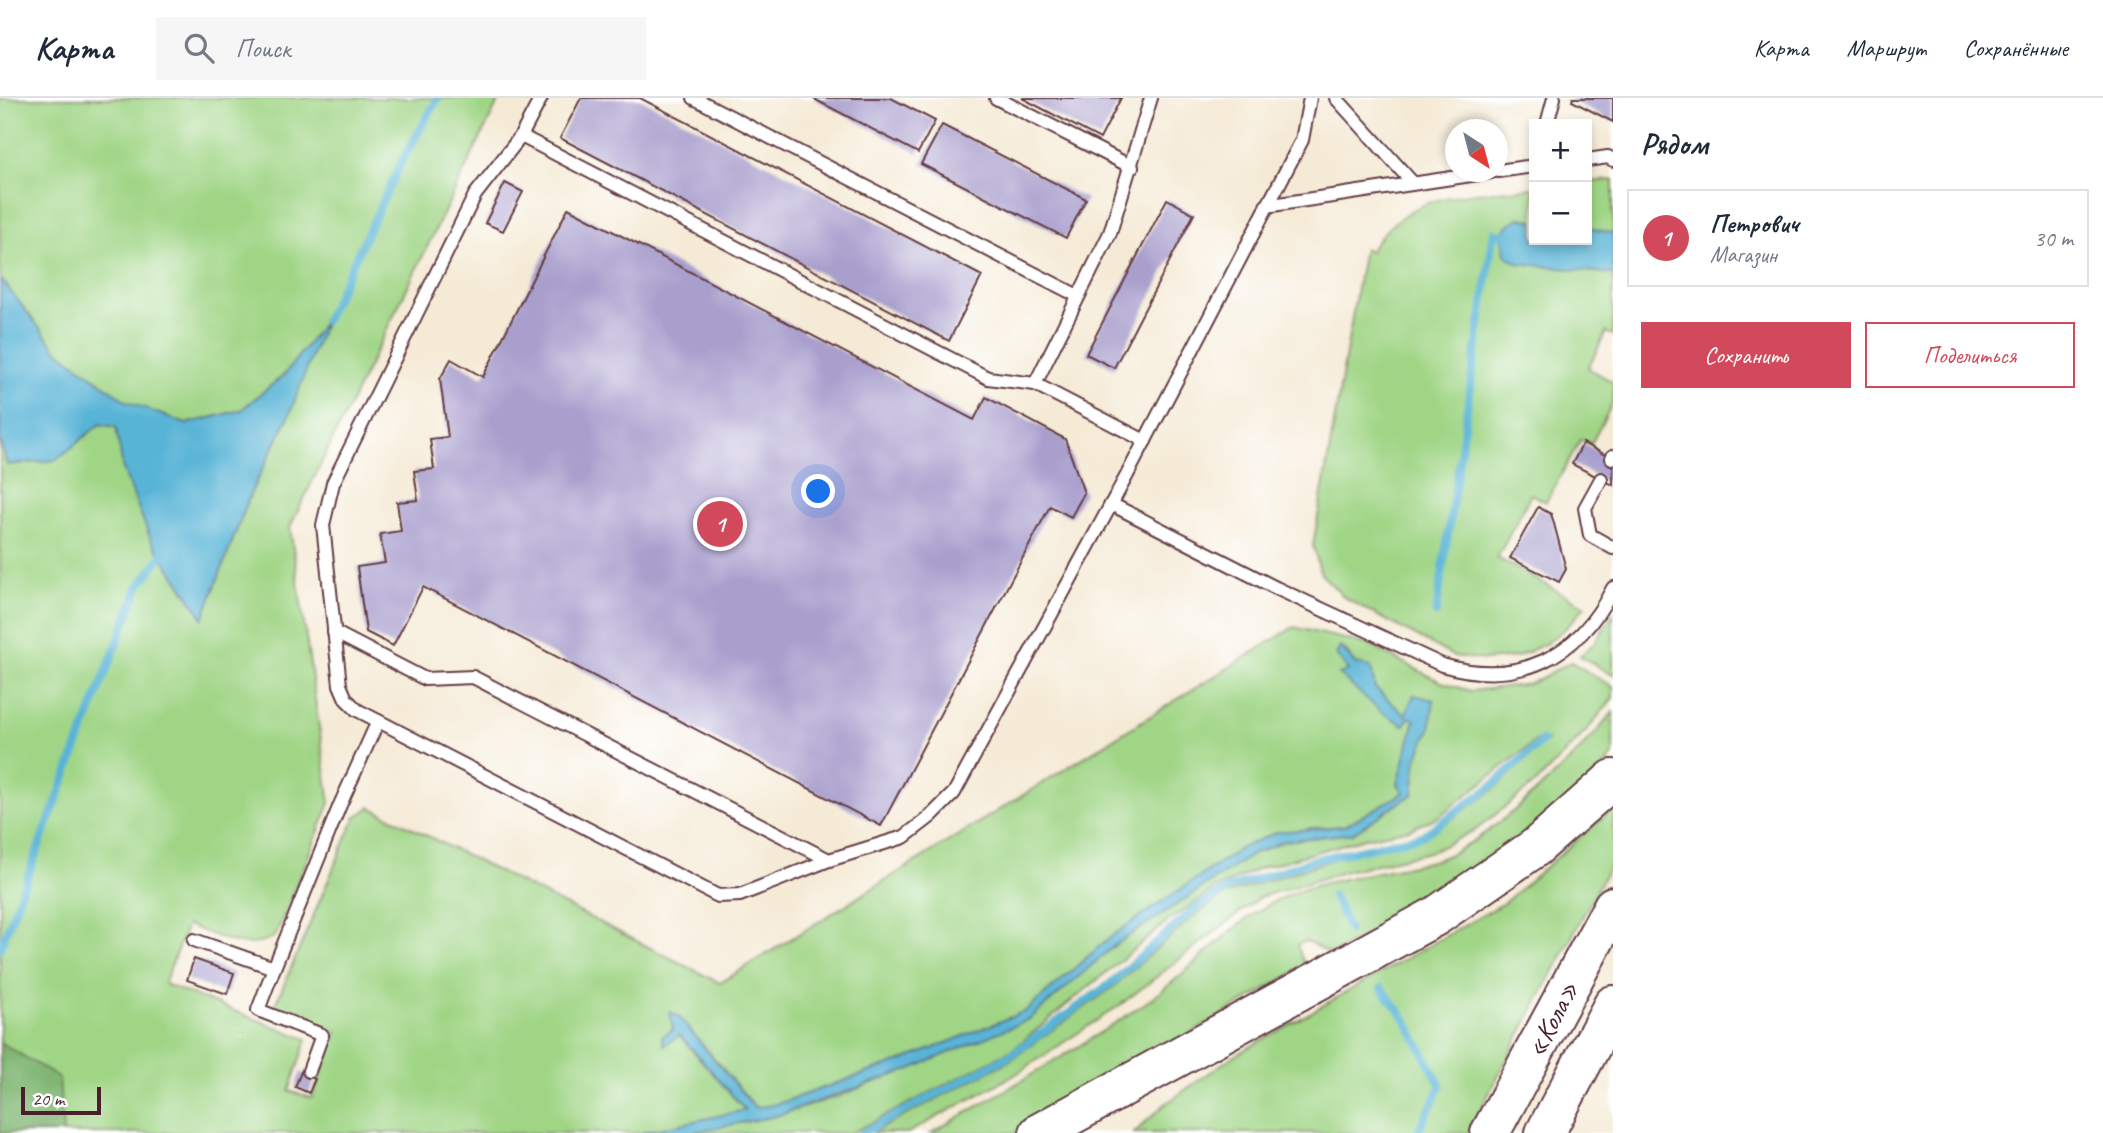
<!DOCTYPE html>
<html lang="ru">
<meta charset="utf-8">
<style>
:root{--surface:#fff;--page:#f6f6f7;--text:#1f2937;--muted:#747a83;--line:#e0e1e3;--accent:#d1495b}
body{margin:0;font-family:Caveat,sans-serif;background:var(--page);color:var(--text)}
.controls{position:absolute;right:21px;top:21px;display:grid;overflow:hidden;border-radius:0px;box-shadow:0 4px 10px #0003}
.controls button{width:63px;height:63px;display:grid;place-items:center;padding:0;border:0;border-bottom:2px solid var(--line);background:var(--surface);color:var(--text);font:35px sans-serif}
.compass{position:absolute;left:1445px;top:21px;width:63px;height:63px;border-radius:50%;background:var(--surface);box-shadow:0 4px 10px #0003;rotate:144deg}
.scale{position:absolute;left:21px;bottom:18px;width:80px;box-sizing:border-box;padding-left:7px;border:4px solid #4a1f2b;border-top:0;font-size:19px;line-height:24px;white-space:nowrap;color:#4a1f2b;-webkit-text-stroke:5px #fff;paint-order:stroke}
.you{position:absolute;left:819px;top:394px;width:24px;height:24px;margin:-18px;border:5px solid #fff;border-radius:50%;background:#1a73e8;box-shadow:0 0 0 10px #1a73e833}
.badge{display:grid;place-items:center;width:46px;height:46px;border-radius:50%;background:var(--accent);color:#fff;font-size:23px;font-weight:700}
.pin{position:absolute;translate:-50% -50%;border:4px solid #fff;box-shadow:0 2px 7px #0006}
.list{margin:0;padding:0;list-style:none}
h2{display:flex;justify-content:space-between;align-items:center;height:91px;margin:0;padding:0 28px;font-size:30px}
h2 small{font-size:23px;font-weight:400;color:var(--muted)}
.list li{display:grid;grid-template-columns:46px 1fr auto;gap:21px;align-items:center;box-sizing:border-box;height:98px;margin:0 14px 14px;padding:0 14px;border:2px solid var(--line);border-radius:0px}
.list b{display:block;font-size:26px;white-space:nowrap}
.list p{margin:0;font-size:23px;white-space:nowrap;color:var(--muted)}
.list em{font-size:23px;font-style:normal;color:var(--muted)}
.actions{display:flex;gap:14px;padding:21px 28px}
.actions a{flex:1;padding:16px 0;border:2px solid var(--accent);border-radius:0px;text-align:center;font-size:24px;color:var(--accent)}
.actions .main{background:var(--accent);color:#fff}
.icon{flex:none;width:38px;height:38px;fill:none;stroke:currentColor;stroke-width:2;stroke-linecap:round;stroke-linejoin:round}
.map{position:relative;flex:none;width:1613px;height:1035px;overflow:hidden}
header{display:flex;align-items:center;gap:42px;box-sizing:border-box;height:98px;padding:0 35px;background:var(--surface);border-bottom:2px solid var(--line)}
header strong{font-size:33px}
nav{display:flex;gap:38px;margin-inline-start:auto;font-size:24px}
.search{width:490px;height:63px;background:var(--page);display:flex;align-items:center;gap:18px;box-sizing:border-box;padding:0 24px;border-radius:0px;color:var(--muted);font-size:26px}
main{display:flex}
aside{flex:1;background:var(--surface)}
.map>svg:first-child{display:block}
.green{fill:#a0d586;stroke:#757a58;stroke-width:2}
.forest{fill:#80b673;stroke:#656a4f;stroke-width:2}
.water{fill:#58b4d6;stroke:#516a80;stroke-width:2}
.lines{fill:none;stroke-linecap:round;stroke-linejoin:round}
.stream{stroke:#58b4d6;stroke-width:8}
.building{fill:#a99fcd}
.service-casing{stroke:#643d44;stroke-width:16}
.primary-casing{stroke:#643d44;stroke-width:42}
.service{stroke:#fff;stroke-width:12}
.primary{stroke:#fff;stroke-width:38}
.labels{text-anchor:middle;dominant-baseline:central;stroke-width:6;stroke-linejoin:round;paint-order:stroke}
.street-label{font-size:28px;fill:#4a1f2b;stroke:#fff}
</style>
<header>
<strong>Карта</strong>
<div class="search"><svg class="icon" aria-label="search" viewBox="0 0 24 24"><circle cx="10" cy="10" r="6"/><path d="M15 15l6 6"/></svg>Поиск</div>
<nav><a>Карта</a><a>Маршрут</a><a>Сохранённые</a></nav>
</header>
<main>
<div class="map">
<svg width="1613" height="1035" viewBox="0 0 1613 1035">
<rect width="100%" height="100%" fill="#fff"/>
<filter id="ink" filterUnits="userSpaceOnUse"><feTurbulence type="fractalNoise" baseFrequency=".0143" numOctaves="2"/><feDisplacementMap in="SourceGraphic" scale="14" xChannelSelector="R" yChannelSelector="G"/><feConvolveMatrix kernelMatrix="1 2 1 2 8 2 1 2 1" color-interpolation-filters="sRGB"/></filter>
<filter id="wash" filterUnits="userSpaceOnUse"><feTurbulence type="fractalNoise" baseFrequency=".00686" numOctaves="4" result="noise"/><feDisplacementMap in="SourceGraphic" scale="28" xChannelSelector="R" yChannelSelector="G"/><feGaussianBlur stdDeviation="1.57" result="paint"/><feColorMatrix in="noise" values="0 0 0 0 0 0 0 0 0 0 0 0 0 0 0 0 0 1.4 0 .05"/><feComposite in="paint" operator="in"/></filter>
<g filter="url(#wash)">
<rect width="100%" height="100%" fill="#f5ead5"/>
<!-- green -->
<g class="green">
<path d="M0,0h500l-210,429 40,276 -54,132c-27,21 -60,0 -89,-10l-23,59 143,55 -18,52 23,7 25,-66 -63,-24 81,-190 15,-11 350,176 574,-356 75,18 72,37 30,9 59,-7 41,-22 42,25v11l-26,32 -50,52 -60,47 -44,22 -87,20 -86,26 -140,108 -104,69 -108,59h-36l137,-72 103,-73 83,-73 32,-21 113,-37 84,-19 68,-47 55,-51h-10l-99,77 -28,12 -45,9 -105,30 -45,21 -44,30 -159,131 -160,83h-164l88,-17 64,-20 189,-77 86,-74 140,-92 29,-12 69,-8 60,-39 4,-37 13,-28 -2,-29 -14,-5 -8,21 -31,-28 -30,-38 3,21 -8,5 65,49 4,-9 6,4 -17,64 6,9 -60,33 -35,2 -66,19 -134,91 -83,73 -122,49 -127,44 -21,4 -77,-91 -15,27 15,-9 66,75 -105,23h-577l-5,-55 -58,-36v-604l7,27 49,-5 44,-36 16,3 35,113 52,78 49,-128 36,-72 35,-94 -39,51 -43,35 -55,14 -60,-22 -69,-52 -57,-72z"/>
<path d="M1613,82v53l-26,-5v-46z"/>
<path d="M1534,90v32l-14,-2 -2,45 95,11v61l-7,-3 -18,36 25,14v20l-22,42 -10,-5 -35,63 -15,-8 -34,64 88,48 -20,23 -20,15 -28,13 -32,3 -32,-4 -108,-58 -24,-24 -8,-28 51,-298 6,3c39,-62 98,-56 164,-63z"/>
<path d="M1613,516v61l-33,-19 15,-14z"/>
<path d="M1613,614v44c-77,85 -181,146 -282,198l-25,-13 -9,4 8,21 -283,167h-91c74,-42 147,-84 217,-132 40,-28 73,-67 115,-93 44,-29 121,-34 172,-48 50,-14 147,-107 178,-148z"/>
<path d="M1613,711v50l-145,274h-334l30,-28 68,-48 272,-154z"/>
</g>
<!-- forest -->
<path class="forest" d="M0,944l59,36 4,55h-63z"/>
<!-- water -->
<g class="water">
<path d="M1520,120l14,3v19h53v-12l26,5v41l-95,-11 -13,-8 -4,-21 8,-10z"/>
<path d="M0,180l57,72 69,51 60,23 55,-14 43,-35 41,-54 -37,97 -36,72 -49,128 -52,-78 -28,-71 -7,-42 -16,-3 -44,36 -49,5 -7,-27z"/>
<path d="M1340,549l16,17 15,3 4,21 30,27 9,-20 20,5 -4,29 -13,28 -4,37 -61,39 -68,8 -29,12 -140,92 -85,74 -124,52 -130,45 -88,17h-48l105,-23 -65,-75 -16,10 -2,-9 11,-6 -3,-18 9,5 76,91 22,-4 127,-44 122,-49 83,-73 134,-91 34,-15 67,-6 60,-33 -6,-9 17,-64 -6,-3 -5,8 -21,-12 -44,-38 9,-5 -12,-15z"/>
</g>
<g class="lines">
<!-- stream -->
<g class="stream">
<path d="M325,223l78,-162 35,-61"/>
<path d="M1436,515l58,-381 7,2"/>
<path d="M1333,797l16,35"/>
<path d="M0,850l139,-362 23,-31"/>
<path d="M1381,890l24,30 36,68 -24,47"/>
<path d="M862,1035l147,-77 101,-72 83,-74 34,-21 87,-29 108,-24 69,-49 51,-46"/>
</g>
</g>
<g id="blocks">
<!-- building -->
<g class="building">
<path d="M581,0h59l342,178 -33,65 -389,-203z"/>
<path d="M812,0h79l44,23 -17,32z"/>
<path d="M1022,0h99l-21,41z"/>
<path d="M1573,0h40v24l-41,-21z"/>
<path d="M942,27l144,74 -20,39 -145,-74z"/>
<path d="M505,85l18,9 -20,39 -18,-8z"/>
<path d="M1167,101l27,15 -80,154 -28,-14z"/>
<path d="M568,110l406,212 12,-23 79,42 19,54 -13,24 -21,-11 -169,320 -458,-239 -30,59 -27,-14 -9,-65 28,-4 -5,-29 21,-3 -4,-29 21,-2 -4,-29 20,-2 -4,-30 18,-2 -8,-58 11,-20 32,18z"/>
<path d="M1583,345l30,16v26l-41,-21z"/>
<path d="M1538,409l13,7 2,6 13,49 -7,13 -49,-24z"/>
<path d="M194,861l40,14 -7,21 -40,-14z"/>
<path d="M301,974l14,7 -6,14 -14,-6z"/>
</g>
</g>
</g>
<g filter="url(#ink)">
<use href="#blocks" fill-opacity="0" stroke="#643d44" stroke-width="2"/>
<g class="lines">
<defs>
<g id="service">
<path d="M541,0l-20,38 -46,59 -142,288 -10,42 17,160 6,14 11,11 361,186 22,-1 89,-35 75,-23 26,-20 24,-24 172,-316 176,-337 8,-42"/>
<path d="M694,0l384,198"/>
<path d="M996,0l136,69"/>
<path d="M1336,0l75,83"/>
<path d="M1547,26l7,-26"/>
<path d="M521,38l467,242 47,6 110,57"/>
<path d="M1587,62l21,-3 5,3"/>
<path d="M1498,73l36,-5"/>
<path d="M1266,108l225,-34"/>
<path d="M1035,286l75,-151 41,-135"/>
<path d="M1612,360l1,-2"/>
<path d="M1601,381l-16,29 5,27 23,13"/>
<path d="M1111,406l165,84 166,77c76,22 135,-6 171,-77"/>
<path d="M334,534l91,47 48,-2 356,183"/>
<path d="M194,842l80,28 66,-163 38,-84"/>
<path d="M274,870l-16,42 64,25 -13,36"/>
</g>
<g id="primary">
<path d="M1039,1035l397,-217 100,-69 77,-68"/>
<path d="M1490,1035l123,-227"/>
<path d="M1545,1035l68,-128"/>
</g>
</defs>
<!-- service casing -->
<use href="#service" class="service-casing"/>
<!-- primary casing -->
<use href="#primary" class="primary-casing"/>
<!-- service -->
<use href="#service" class="service"/>
<!-- primary -->
<use href="#primary" class="primary"/>
</g>
</g>
<g class="labels">
<!-- street labels -->
<g class="street-label">
<text transform="translate(1552 921) rotate(-62)">«Кола»</text>
</g>
</g>
</svg>
<div class="controls">
<button>+</button>
<button>−</button>
</div>
<svg class="compass" viewBox="-18 -18 36 36"><path d="M0-13l5 13h-10z" fill="#e53935"/><path d="M0 13l5-13h-10z" fill="#747a83"/></svg>
<div class="scale">20 m</div>
<div class="you"></div>
<div class="pin badge" style="left:720px;top:426px">1</div>
</div>
<aside>
<h2>Рядом<small></small></h2>
<ul class="list">
<li><span class="badge">1</span><div><b>Петрович</b><p>Магазин</p></div><em>30 m</em></li>
</ul>
<div class="actions"><a class="main">Сохранить</a><a>Поделиться</a></div>
</aside>
</main>
